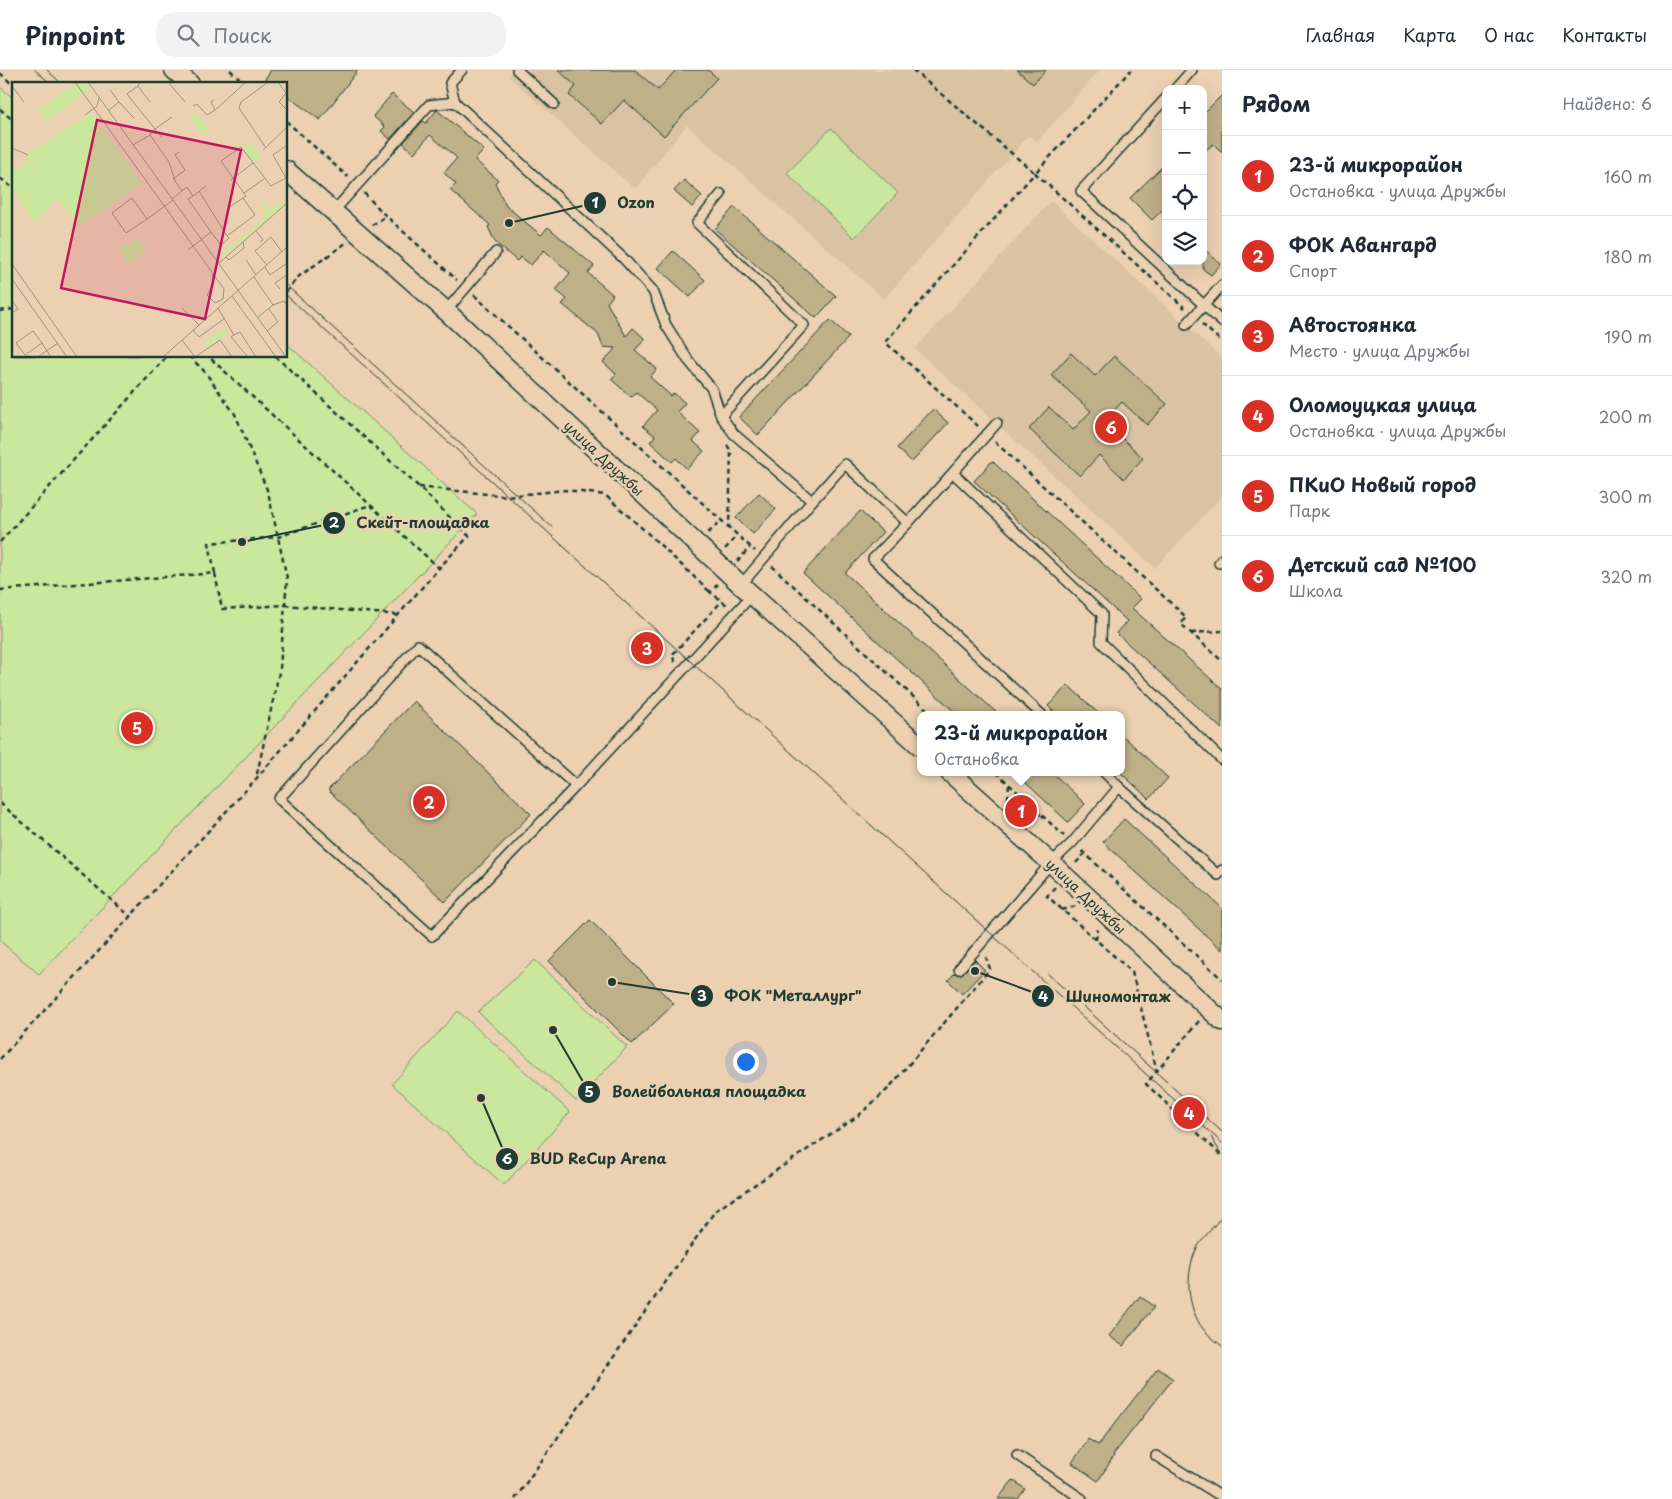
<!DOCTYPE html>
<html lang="ru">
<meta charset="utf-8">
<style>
:root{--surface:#fff;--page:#f2f2f3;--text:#1f2937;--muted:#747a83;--line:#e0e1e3;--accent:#d93025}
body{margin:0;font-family:"Playpen Sans",sans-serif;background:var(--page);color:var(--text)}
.controls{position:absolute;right:15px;top:15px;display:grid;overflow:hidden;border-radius:10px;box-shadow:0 5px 20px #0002}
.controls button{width:45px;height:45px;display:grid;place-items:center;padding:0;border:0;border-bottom:1px solid var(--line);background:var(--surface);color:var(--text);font:25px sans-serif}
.you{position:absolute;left:745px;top:991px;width:18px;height:18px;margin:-12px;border:4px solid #fff;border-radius:50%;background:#1a73e8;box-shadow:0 0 0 8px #1a73e833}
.badge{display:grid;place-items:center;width:32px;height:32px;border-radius:50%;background:var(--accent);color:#fff;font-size:16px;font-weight:700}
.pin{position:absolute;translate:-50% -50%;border:2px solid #fff;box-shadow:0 1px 5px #0006}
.popup{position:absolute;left:917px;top:641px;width:208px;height:65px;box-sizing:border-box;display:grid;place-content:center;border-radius:10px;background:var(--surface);filter:drop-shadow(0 1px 4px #0005);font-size:16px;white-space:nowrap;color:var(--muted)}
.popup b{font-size:19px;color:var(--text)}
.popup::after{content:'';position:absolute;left:50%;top:100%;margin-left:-10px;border:10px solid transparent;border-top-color:var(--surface)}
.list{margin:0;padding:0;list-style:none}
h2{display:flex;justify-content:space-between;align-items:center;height:65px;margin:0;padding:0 20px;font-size:21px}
h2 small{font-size:16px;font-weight:400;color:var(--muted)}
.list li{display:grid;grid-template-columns:32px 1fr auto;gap:15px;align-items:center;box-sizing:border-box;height:80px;padding:0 20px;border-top:1px solid var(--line)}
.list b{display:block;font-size:19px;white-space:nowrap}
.list p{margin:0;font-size:16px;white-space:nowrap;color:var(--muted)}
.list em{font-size:16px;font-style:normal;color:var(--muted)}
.icon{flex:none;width:28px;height:28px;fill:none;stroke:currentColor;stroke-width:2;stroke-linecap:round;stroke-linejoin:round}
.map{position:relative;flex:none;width:1222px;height:1429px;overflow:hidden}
header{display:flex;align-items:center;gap:30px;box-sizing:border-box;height:70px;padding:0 25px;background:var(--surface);border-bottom:1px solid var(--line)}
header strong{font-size:24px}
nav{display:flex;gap:28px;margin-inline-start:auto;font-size:18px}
.search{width:350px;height:45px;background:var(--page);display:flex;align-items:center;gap:12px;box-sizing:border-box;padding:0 18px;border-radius:20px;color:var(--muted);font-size:19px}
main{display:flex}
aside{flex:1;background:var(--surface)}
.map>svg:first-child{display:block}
.built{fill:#dac3a3}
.green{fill:#cae79d;stroke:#749268}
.building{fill:#c0b088;stroke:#1f3d34}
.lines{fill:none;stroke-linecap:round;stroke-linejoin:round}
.service-casing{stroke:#1f3d34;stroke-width:12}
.minor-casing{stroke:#1f3d34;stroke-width:21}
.path{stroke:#1f3d34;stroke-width:2.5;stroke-dasharray:5 4;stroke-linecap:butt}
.service{stroke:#ebd0b2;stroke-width:9}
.minor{stroke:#ebd0b2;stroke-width:18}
.tram{stroke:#1f3d34;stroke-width:1}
.labels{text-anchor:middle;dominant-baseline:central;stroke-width:5;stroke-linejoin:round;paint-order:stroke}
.street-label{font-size:14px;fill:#1f3d34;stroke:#ebd0b2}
.inset-road{fill:none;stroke:#999580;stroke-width:1}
.view{fill:#c2185b;fill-opacity:0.15;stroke:#c2185b;stroke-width:2.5}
.inset-edge{fill:none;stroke:#1f3d34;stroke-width:2.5}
.leader{fill:none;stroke:#1f3d34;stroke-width:2}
.callout-dot{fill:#1f3d34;stroke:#ebd0b2;stroke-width:2}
.mark-label{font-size:15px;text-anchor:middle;font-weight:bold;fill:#fff}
.callout-label{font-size:15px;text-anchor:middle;font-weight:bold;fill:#1f3d34;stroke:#ebd0b2;stroke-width:5;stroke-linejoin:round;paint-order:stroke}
</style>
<header>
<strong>Pinpoint</strong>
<div class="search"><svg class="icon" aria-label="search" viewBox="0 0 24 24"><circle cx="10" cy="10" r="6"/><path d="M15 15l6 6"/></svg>Поиск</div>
<nav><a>Главная</a><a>Карта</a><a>О нас</a><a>Контакты</a></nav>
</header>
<main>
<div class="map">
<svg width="1222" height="1429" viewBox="0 0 1222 1429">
<rect width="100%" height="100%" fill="#ebd0b2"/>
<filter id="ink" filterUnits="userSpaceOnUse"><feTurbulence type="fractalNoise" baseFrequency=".02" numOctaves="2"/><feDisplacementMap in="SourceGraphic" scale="10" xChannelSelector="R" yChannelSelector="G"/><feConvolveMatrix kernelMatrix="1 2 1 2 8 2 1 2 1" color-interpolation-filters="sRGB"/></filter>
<g filter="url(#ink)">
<!-- built -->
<g class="built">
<path d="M513,0h587l-63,72 -8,-7 -145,164 -197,-174 -52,64 -127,-113z"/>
<path d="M1051,131l171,157v138l-67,72 -240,-219z"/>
</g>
<!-- green -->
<g class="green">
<path d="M0,17l14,12v257h272v-13l191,171 -438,460 -39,-33z"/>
<path d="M831,58l67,65 -44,45 -67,-65z"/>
<path d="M535,890l92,87 -51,54 -98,-89z"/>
<path d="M458,941l112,101 -66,73 -112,-101z"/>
</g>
<!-- building -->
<g class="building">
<path d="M271,0h87l-38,50 -34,-25v-11h-15l-6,-5z"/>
<path d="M558,0h77l23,20 18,-20h32l9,8 -53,58 -40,-36 -22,24 -33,-29 7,-9z"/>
<path d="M1017,0h29l-13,14z"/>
<path d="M392,24l22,18 -24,27 -9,-8 4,-4 -12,-11z"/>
<path d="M1222,25v57l-9,-8 -10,9v-39z"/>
<path d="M437,40l47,40 -9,10 23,20 -3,3 11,23 35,29 7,-8 46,39 -6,7 25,22 -6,8 19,33 7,-8 12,11 -10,11 22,19 -7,8 21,19 3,-3 11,10 -8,9 23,21 -7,8 11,10 -17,18 -11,-11 -4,4 -22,-20 5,-6 -12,-10 14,-16 -21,-18 -5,5 -20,-18 5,-5 -13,-12 13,-14 -13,-1 -5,-13 -36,-30 5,-5 -11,-9 14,-17 -26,-23 -13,15 -10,-8 -4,4 -22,-19 -7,-15 2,-2 -40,-35 6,-6 -12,-11 13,-15 -27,-23 -16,18 -11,-10 20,-22 3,2z"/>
<path d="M1166,93v43l-14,14 -22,-22z"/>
<path d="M684,110l18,16 -10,11 -18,-16z"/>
<path d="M734,137l102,89 -20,22 -101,-89z"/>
<path d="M1203,178l18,16 -10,11 -8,-6z"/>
<path d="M673,181l32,29 -15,17 -32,-29z"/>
<path d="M830,250l19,17 -91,98 -19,-18z"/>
<path d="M1071,283l24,23 19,-20 53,48 -20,21 -25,-23 -18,19 39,37 -19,21 -25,-24 -19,21 -51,-47 20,-22 24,23 18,-19 -40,-36z"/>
<path d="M933,339l15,14 -36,39 -15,-14z"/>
<path d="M992,391l149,138 -9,9 90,81v40l-106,-96 11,-12 -153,-140z"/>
<path d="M759,423l17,16 -23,25 -17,-16z"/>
<path d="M860,441l23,21 -38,41 154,142h-41l-155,-142z"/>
<path d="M641,565l20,18 -9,9 -20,-18z"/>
<path d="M1068,615l32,30h-43l-9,-9z"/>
<path d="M414,631l117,113 -86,88 -117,-112z"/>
<path d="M1121,664l47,44 -19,21 -28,-26z"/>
<path d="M1014,702h38l33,32 -17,18z"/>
<path d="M1124,749l98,89v42l-119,-108z"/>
<path d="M590,850l84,84 -42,40 -83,-83z"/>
<path d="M975,890l10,10 -23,24 -14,-14 7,-7 3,2 5,-2z"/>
<path d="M1140,1226l14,11 -31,39 -14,-10z"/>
<path d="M1158,1298l15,11 -60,76 1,1 -16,25 -26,-18 16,-24 10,6z"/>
<path d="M1013,1410l12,9 -7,10h-20z"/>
</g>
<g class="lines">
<defs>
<g id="service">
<path d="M462,0l-12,13 5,19 169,157 29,32 13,34 22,35 24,29 9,27 13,18 78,67"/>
<path d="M517,0l37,34"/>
<path d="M1175,19l17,-19"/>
<path d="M1166,28l-85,93 141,131"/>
<path d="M333,142l96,-107 26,-3"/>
<path d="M446,241l50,-59"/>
<path d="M1186,255l36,-40"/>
<path d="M721,346l83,-91 -107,-102 24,-29"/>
<path d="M953,403l149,141 -1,28 121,118"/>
<path d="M908,453l89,-100"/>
<path d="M1219,493l3,-4"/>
<path d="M741,515l71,-84 33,-37 63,59 -35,36 169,156"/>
<path d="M576,716l-144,150 -153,-137 139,-154 158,141 176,-191"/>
<path d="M1119,717l99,88 4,-5"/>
<path d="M959,899l92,-106 21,-20 47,-56 -15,-15"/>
<path d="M1017,1385l65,44"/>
<path d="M1156,1386l66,41"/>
</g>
<g id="minor">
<path d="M174,0l16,14"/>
<path d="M286,100l160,141 295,274 180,162"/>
<path d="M949,702l102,91 171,158"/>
</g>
</defs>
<!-- service casing -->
<use href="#service" class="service-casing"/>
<!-- minor casing -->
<use href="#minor" class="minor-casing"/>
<!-- path -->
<g class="path">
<path d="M230,0l15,14"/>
<path d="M913,0l122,103 96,-103"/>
<path d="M0,3l14,13"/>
<path d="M0,39l14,12"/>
<path d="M286,51l62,56"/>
<path d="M0,108l14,11"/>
<path d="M364,123l22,23 71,64"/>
<path d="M372,155l14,-9"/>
<path d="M286,222l12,-15 48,-34"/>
<path d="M474,225l281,256"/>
<path d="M0,241l14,-2"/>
<path d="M1202,254l20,18"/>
<path d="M189,286l16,16 30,42 33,78 19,86 -7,90 -24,111"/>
<path d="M275,286l144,131 50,49 -30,32"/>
<path d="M978,356l-93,-84 150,-169 150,135"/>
<path d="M995,372l191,175 -5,7 41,37"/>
<path d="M727,375l4,6 -2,77"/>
<path d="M419,417l88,9 59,-6 39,5 48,43 57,54"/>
<path d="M708,463l13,-12"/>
<path d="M0,472l167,-186"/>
<path d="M725,479l12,-13"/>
<path d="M737,492l13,-15"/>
<path d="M772,496l161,149"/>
<path d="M215,503l-6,-30 69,-6 92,-32"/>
<path d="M718,514l-8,8 17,13"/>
<path d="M0,520l215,-17 7,36 63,-4 113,10"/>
<path d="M1191,563l31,-2"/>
<path d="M675,592l-3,-7 50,-54"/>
<path d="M996,702l68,64"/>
<path d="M1008,729l1,-14"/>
<path d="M0,733l131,114"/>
<path d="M1029,748l12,-4"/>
<path d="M1082,781l140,128"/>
<path d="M1076,793l9,-10"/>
<path d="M1055,817l-8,9 85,76 25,100"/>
<path d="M1062,840l14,-4"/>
<path d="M1096,870l1,-11"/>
<path d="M1199,951l-53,63 76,72"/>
<path d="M0,989l255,-279 184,-212 -231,-212"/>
<path d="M515,1429l200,-288 143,-95 30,-27 102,-120 -4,-12"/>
</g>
<!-- service -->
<use href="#service" class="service"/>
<!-- minor -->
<use href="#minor" class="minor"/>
<!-- tram -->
<g class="tram">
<path d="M35,0l16,14"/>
<path d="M47,0l15,14"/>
<path d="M286,215l266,242"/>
<path d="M286,225l936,848"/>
<path d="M1048,904l174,158"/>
<path d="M1211,1067l11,18"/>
<path d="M1222,1146c-8,10 -17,20 -24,30 -12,22 -12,53 0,75 5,10 15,18 24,25"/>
</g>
</g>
</g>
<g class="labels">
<!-- street labels -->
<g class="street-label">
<text transform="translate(604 388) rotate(43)">улица Дружбы</text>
<text transform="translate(1086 826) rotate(43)">улица Дружбы</text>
</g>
</g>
<!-- overview -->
<g transform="translate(12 12)">
<rect width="275" height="275" fill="#ebd0b2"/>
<path d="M65,0h9l5,7 -45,32 -8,-11zM79,31l51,71 -63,43 -22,-29 -23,25 -22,-35v-16l16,-10 15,18 -18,-25zM182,31l14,15 -3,5h-4l-11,-14zM239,61l11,15 -8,6 -11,-16zM275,117v3l-66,57 -2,-3 45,-38 -1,-18 8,10zM126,156l9,13 -8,5 -9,-13zM116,160l10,15 -9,7 -11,-15zM212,246l3,6 -20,13 -3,-5z" fill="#cae79d"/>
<path class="inset-road" d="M63,0l149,207 -1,10 -8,4 -8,-8 7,-12 -2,-9M76,0l198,275M128,0l-2,4 12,16M156,0l17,20M266,0l8,11 -7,9 8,8M0,4l12,16M126,4l-11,8 28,35 -5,6 19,27 6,19 7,10M202,18l-3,2 4,8 31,-28M107,20l15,16M181,24l4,-2 10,11 8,-5M96,29l11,-9 -9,-12M73,33l12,-9 2,-8M150,56l-7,-9 17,-12M121,63l17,-10M0,66l16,7M254,66l-27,-40 2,-6 27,-20M251,68l24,-23M161,97l12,-9 -10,-15 4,-3M219,98l22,-17M187,109l28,45M232,111l20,-14M181,114l13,-10M160,117l15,-12 6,9 -5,3 23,33 -23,18M216,126l18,-12 -25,-35 20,-14 30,39 15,-8 -13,-23 14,-10M135,137l-21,14 -14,-20 20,-15 15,21 26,-19M244,149l7,9 -3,2M199,150l10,13 8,-7 -2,-2 28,-21 -12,-17M214,175l3,3 15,-12 -1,-6M234,178l10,15M0,182l65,93M206,182l69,-61M255,183l-12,-14 16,-14 11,15M253,185l5,8 17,-12M242,195l19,28 -16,13M0,197l55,78M268,207l-5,-6 12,-8M220,214l44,61M0,218l6,9 -6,4M261,223l11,-4 3,4M170,226l17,17M206,226l16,27 6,-3 16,25M181,248l6,7 26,-19M255,249l11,-9 -9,-13M222,253l-3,2 17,20M170,258l13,17 25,-17 12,17M30,261l-17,12 -9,-12 17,-12 9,12 5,8 4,6M27,274l19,-13M151,275l124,-110"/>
<path class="view" d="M85,38l144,30 -36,169 -144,-31z"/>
<rect width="275" height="275" class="inset-edge"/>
</g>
<!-- callouts -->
<path class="leader" d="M509 153L595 133M242 472L334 453M612 912L702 926M975 901L1043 926M553 960L589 1022M481 1028L507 1089"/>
<g class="callout-dot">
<circle cx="509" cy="153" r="5"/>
<circle cx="242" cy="472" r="5"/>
<circle cx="612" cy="912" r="5"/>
<circle cx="975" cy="901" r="5"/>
<circle cx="553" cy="960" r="5"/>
<circle cx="481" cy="1028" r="5"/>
<circle cx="595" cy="133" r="12"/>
<circle cx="334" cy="453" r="12"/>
<circle cx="702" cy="926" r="12"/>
<circle cx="1043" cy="926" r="12"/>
<circle cx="589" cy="1022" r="12"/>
<circle cx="507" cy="1089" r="12"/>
</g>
<g class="mark-label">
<text x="595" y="138">1</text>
<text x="334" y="458">2</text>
<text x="702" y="931">3</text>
<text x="1043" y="932">4</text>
<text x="589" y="1027">5</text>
<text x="507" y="1094">6</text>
</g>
<g class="callout-label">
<text x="636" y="138">Ozon</text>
<text x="423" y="458">Скейт-площадка</text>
<text x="793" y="931">ФОК "Металлург"</text>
<text x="1118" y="932">Шиномонтаж</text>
<text x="709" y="1027">Волейбольная площадка</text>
<text x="598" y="1094">BUD ReCup Arena</text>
</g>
</svg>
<div class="controls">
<button>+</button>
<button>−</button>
<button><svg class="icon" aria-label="locate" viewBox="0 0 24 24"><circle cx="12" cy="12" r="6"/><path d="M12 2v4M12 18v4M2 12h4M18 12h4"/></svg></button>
<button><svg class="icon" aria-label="layers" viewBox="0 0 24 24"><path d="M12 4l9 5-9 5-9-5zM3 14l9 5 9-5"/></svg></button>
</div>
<div class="you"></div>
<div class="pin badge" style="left:1021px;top:741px">1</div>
<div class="popup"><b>23-й микрорайон</b>Остановка</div>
<div class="pin badge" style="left:429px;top:732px">2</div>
<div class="pin badge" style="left:647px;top:578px">3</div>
<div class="pin badge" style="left:1189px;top:1043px">4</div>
<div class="pin badge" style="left:137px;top:658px">5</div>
<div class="pin badge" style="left:1111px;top:357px">6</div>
</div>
<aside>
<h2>Рядом<small>Найдено: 6</small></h2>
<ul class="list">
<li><span class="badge">1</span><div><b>23-й микрорайон</b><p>Остановка · улица Дружбы</p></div><em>160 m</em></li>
<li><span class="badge">2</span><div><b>ФОК Авангард</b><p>Спорт</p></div><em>180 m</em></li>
<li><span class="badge">3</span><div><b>Автостоянка</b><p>Место · улица Дружбы</p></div><em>190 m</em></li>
<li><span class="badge">4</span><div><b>Оломоуцкая улица</b><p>Остановка · улица Дружбы</p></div><em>200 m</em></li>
<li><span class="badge">5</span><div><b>ПКиО Новый город</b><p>Парк</p></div><em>300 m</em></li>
<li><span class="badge">6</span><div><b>Детский сад №100</b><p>Школа</p></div><em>320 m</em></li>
</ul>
</aside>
</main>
